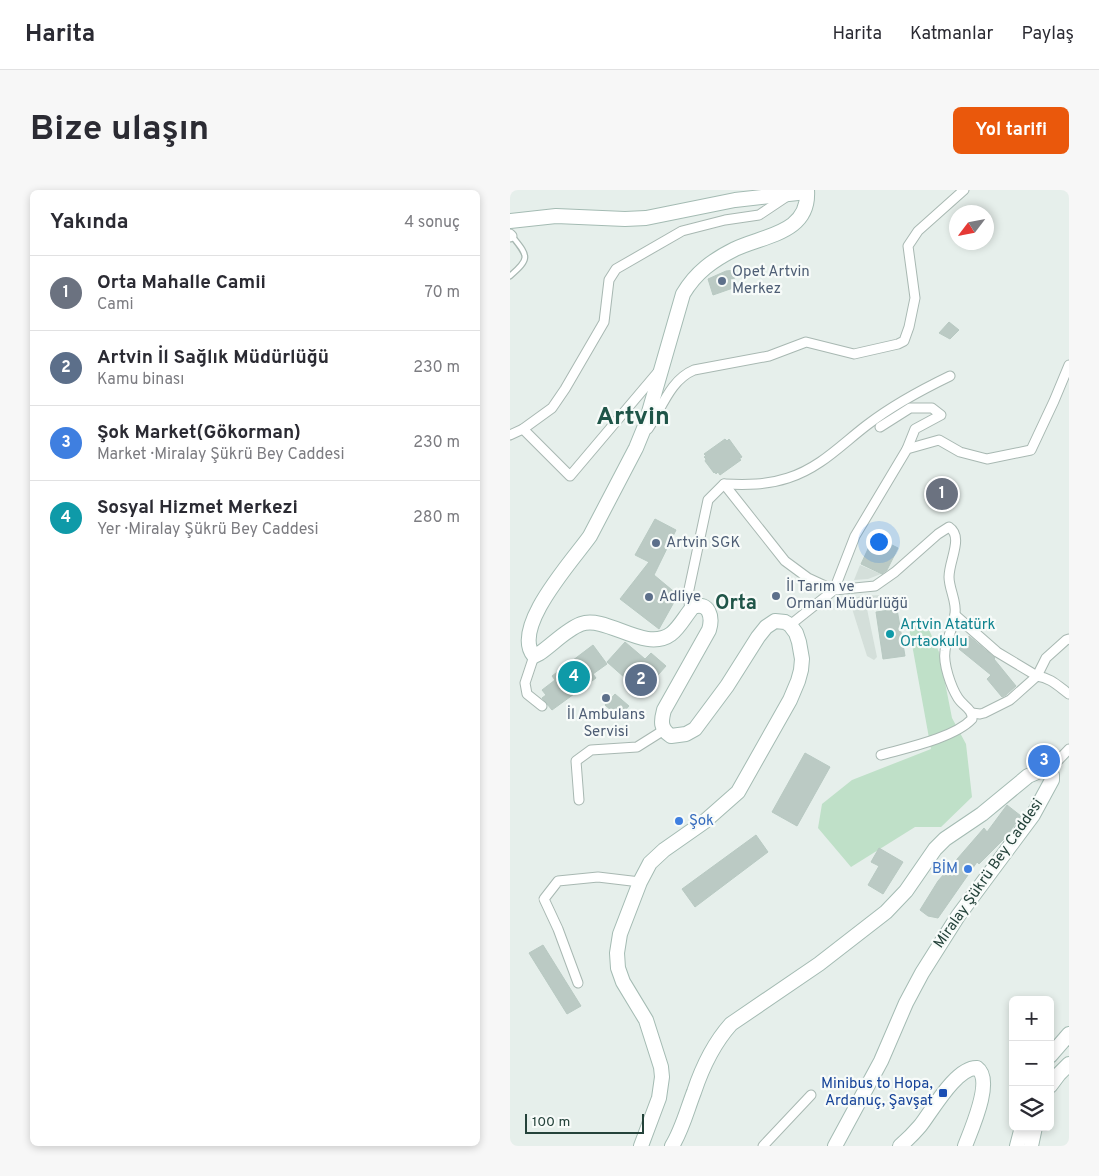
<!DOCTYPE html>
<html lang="tr">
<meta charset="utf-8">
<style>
:root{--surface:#fff;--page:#f7f7f7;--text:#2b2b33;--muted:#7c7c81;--line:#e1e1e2;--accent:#ea580c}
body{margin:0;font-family:Overpass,sans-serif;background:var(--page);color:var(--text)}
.controls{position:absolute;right:15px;bottom:15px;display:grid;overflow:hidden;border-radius:8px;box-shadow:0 2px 8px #0003}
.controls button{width:45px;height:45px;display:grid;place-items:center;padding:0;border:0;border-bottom:1px solid var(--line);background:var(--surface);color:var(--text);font:25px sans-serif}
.compass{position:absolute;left:439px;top:15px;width:45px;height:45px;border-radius:50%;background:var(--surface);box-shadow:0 2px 8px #0003;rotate:238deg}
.scale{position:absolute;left:15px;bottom:12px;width:119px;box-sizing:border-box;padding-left:5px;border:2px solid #24423a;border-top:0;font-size:14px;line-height:18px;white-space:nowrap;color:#24423a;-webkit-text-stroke:4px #f7fbf9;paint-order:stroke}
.you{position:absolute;left:368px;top:351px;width:18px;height:18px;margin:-12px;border:4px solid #fff;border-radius:50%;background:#1a73e8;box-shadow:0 0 0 8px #1a73e833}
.badge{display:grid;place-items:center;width:32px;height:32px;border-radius:50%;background:var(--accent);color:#fff;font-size:16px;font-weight:700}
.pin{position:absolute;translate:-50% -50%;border:2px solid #fff;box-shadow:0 1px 5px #0006}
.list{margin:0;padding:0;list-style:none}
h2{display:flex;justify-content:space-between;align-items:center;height:65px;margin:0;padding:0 20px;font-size:21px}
h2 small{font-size:16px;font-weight:400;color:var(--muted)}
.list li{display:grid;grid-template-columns:32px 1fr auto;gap:15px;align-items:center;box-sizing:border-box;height:75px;padding:0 20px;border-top:1px solid var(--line)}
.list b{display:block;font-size:19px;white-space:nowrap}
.list p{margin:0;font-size:16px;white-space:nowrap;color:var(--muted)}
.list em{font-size:16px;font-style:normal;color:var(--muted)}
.icon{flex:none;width:28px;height:28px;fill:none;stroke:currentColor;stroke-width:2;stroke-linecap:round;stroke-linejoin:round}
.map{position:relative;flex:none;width:559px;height:956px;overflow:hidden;border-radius:8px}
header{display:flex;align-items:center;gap:30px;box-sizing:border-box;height:70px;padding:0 25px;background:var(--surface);border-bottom:1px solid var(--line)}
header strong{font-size:24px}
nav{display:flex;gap:28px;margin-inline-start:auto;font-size:18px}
.intro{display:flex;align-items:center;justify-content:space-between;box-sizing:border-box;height:120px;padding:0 30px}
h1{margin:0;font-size:35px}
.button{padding:12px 22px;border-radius:8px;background:var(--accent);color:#fff;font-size:18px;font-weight:700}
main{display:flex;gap:30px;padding:0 30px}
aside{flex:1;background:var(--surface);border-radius:8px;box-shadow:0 2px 8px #0003}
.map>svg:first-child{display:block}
.built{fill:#d4dfda}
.green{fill:#bfe0c8}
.building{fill:#bbcac4;stroke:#b8c9c2}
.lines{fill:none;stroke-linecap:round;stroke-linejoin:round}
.lane-casing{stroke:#a8b8b2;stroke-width:7}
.street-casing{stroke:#a8b8b2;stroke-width:11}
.secondary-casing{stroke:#a4bbb3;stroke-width:16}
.lane{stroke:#fff;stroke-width:4.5}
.street{stroke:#fff;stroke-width:9}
.secondary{stroke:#fff;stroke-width:14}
.service-dot{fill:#5c6f8a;stroke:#f7fbf9;stroke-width:2}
.culture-dot{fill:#0f9aa8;stroke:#f7fbf9;stroke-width:2}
.shop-dot{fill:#3f7fe0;stroke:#f7fbf9;stroke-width:2}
.transit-dot{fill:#1a4fb4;stroke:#f7fbf9;stroke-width:2}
.labels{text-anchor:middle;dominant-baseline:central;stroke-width:4.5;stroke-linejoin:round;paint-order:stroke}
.service-label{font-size:15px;fill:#4e5e75;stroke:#f7fbf9;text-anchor:start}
.culture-label{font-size:15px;fill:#0d838f;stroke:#f7fbf9;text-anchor:start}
.shop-label{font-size:15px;fill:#366cbe;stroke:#f7fbf9;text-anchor:start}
.street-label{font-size:15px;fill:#24423a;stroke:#f7fbf9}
.transit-label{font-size:15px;fill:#164399;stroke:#f7fbf9;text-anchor:end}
.district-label{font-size:20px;font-weight:bold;fill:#1f5548;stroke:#f7fbf9}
.town-label{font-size:25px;font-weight:bold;fill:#1f5548;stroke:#f7fbf9}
</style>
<header>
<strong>Harita</strong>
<nav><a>Harita</a><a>Katmanlar</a><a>Paylaş</a></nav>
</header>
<div class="intro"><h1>Bize ulaşın</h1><a class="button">Yol tarifi</a></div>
<main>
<aside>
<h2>Yakında<small>4 sonuç</small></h2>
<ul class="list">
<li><span class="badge" style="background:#6b7280">1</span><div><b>Orta Mahalle Camii</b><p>Cami</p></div><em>70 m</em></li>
<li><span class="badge" style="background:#5c6f8a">2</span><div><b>Artvin İl Sağlık Müdürlüğü</b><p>Kamu binası</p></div><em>230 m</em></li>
<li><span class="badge" style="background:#3f7fe0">3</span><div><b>Şok Market(Gökorman)</b><p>Market · Miralay Şükrü Bey Caddesi</p></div><em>230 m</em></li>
<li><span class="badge" style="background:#0f9aa8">4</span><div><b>Sosyal Hizmet Merkezi</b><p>Yer · Miralay Şükrü Bey Caddesi</p></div><em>280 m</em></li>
</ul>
</aside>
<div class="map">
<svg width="559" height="956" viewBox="0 0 559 956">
<rect width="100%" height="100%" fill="#e6efeb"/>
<!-- built -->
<g class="built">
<path d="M350,375l21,9 -13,5 -14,1z"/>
<path d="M371,405l7,8 -21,6 10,48 -3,3 -7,-4 -18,-57 13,-3z"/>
</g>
<!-- green -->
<path class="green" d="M416,433l13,29 13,66 14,26 6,53 -31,30h-26l-64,40 -33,-39 4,-24 30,-24 79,-31 -22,-121z"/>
<!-- building -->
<g class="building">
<path d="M226,80l-1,8 -5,1 3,9 -20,7 -5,-16 18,-8z"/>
<path d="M439,132l10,8 -9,9 -11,-6z"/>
<path d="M215,249l2,2 2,-2 13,18 -3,2 2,1 -21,15 -2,-3 -2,2 -1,-2 -1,1 -9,-12 1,-2 -2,-2 2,-1 -2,-2z"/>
<path d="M438,291l7,16 -20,9 -7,-15z"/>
<path d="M145,329l21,11 -22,45 24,20 -19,34 -39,-30 29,-37 -14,-7z"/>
<path d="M364,346l24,12 -11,22 -5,4 -21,-10z"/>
<path d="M387,419l8,47 -22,3 -7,-47z"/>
<path d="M459,446l26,22 -1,1 22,27 -10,9 -4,2 -15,-18 4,-4 -32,-26z"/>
<path d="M115,452l20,17 6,-6 15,13 -24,27 -35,-31z"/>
<path d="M83,455l14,19 -14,10 3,4 -44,32 -10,-12 4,-3 -4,-5 13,-10 -3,-4z"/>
<path d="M105,504l14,12 -10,11 -14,-12z"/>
<path d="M295,563l25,14 -33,59 -25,-14z"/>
<path d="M497,615l14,11 -16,22 -26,26 -2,-2 -39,56 -10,-2 -8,-6 18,-29 46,-53 3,4z"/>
<path d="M246,645l12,17 -73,55 -13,-18z"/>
<path d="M369,658l24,14 -20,32 -15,-9 11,-19 -8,-4z"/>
<path d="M33,755l38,61 -14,8 -38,-61z"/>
</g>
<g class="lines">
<defs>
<path id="lane" d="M0,86c21,-18 18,-20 2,-40"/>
<g id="street">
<path d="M0,44l2,2 -2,1"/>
<path d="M370,237l30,-19h22l9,7 -26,14 -8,20"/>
<path d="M13,239l47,47 88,-104"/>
<path d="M138,239c14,-21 22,-49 46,-59l75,-14 37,-14 48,12 44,-10 6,-3 5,-14 6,-29 -7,-52 10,-15 46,-41"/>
<path d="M0,245l13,-6 29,-21 13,-19 39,-67 5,-42 7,-11 66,-38 43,-11 34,-5 30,-20"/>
<path d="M214,294l61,77 23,17 26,12 21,-54 52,-87 32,-9 21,12 27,7 44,-9 23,-49 15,-36"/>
<path d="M180,420l-2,-16 20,-94 16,-16c22,1 43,1 64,-6 32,-10 54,-34 79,-53 26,-20 54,-35 83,-49"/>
<path d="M445,425l42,37 40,24 9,-18 20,-18 3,-1"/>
<path d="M280,435l44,-35 41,-4 20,-14 43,-38 11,-7c15,10 0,33 0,50 0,12 8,25 6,37 -1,13 -9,25 -10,37 -2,13 6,36 13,47 5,8 15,11 14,21 -18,19 -66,29 -91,36"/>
<path d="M24,466l-9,27 2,11 15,12"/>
<path d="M462,523l8,1 4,-1 26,-13 27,-24c14,2 21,10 32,18"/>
<path d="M539,580l20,-21"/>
<path d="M69,610l-3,-39 15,-11 46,-3 27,-17"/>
<path d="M68,793l-20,-54 -14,-30 14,-18 40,-4 42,5"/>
<path d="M253,956l48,-51"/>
</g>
<g id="secondary">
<path d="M0,31l46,-5 69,3 21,-1 89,-18 72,-8"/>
<path d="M540,866l19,-22"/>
<path d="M540,896l9,-12 10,-10"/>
<path d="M131,956l18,-48 3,-21 -1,-10 -15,-47 -23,-38 -5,-14 -1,-15 3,-19 20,-52 10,-19 14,-13 40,-28 34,-30 52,-92 8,-19 3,-11 1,-11 -3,-17 -3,-9 -6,-8 -5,-3 -10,-1 -9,6 -8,10 -31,49 -32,43 -9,5 -15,2c-11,-7 -10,-15 -7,-26l45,-80c4,-13 0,-29 -16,-23 -8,9 -13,20 -22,27 -26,19 -64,-19 -90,-10 -14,5 -28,20 -41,29l-6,3c-24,-28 40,-97 56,-120l46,-88 9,-22 38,-132c13,-22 30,-34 52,-45 30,-14 75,-16 72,-59"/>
<path d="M162,956c10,-16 15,-36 22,-54 8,-24 20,-49 37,-68l88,-60 67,-52 20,-21 29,-42 10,-10 37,-25 46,-38 14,-6h7l3,5v5l-19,35 -75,101 -36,57 -16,30 -25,58 -46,85"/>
<path d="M390,956c7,-6 14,-13 20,-20 12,-15 36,-59 57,-58 17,12 -6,62 -12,78"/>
<path d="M507,956l5,-19"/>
<path d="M521,956l4,-19"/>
</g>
</defs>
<!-- lane casing -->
<use href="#lane" class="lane-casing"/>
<!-- street casing -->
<use href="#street" class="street-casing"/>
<!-- secondary casing -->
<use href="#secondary" class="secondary-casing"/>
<!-- lane -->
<use href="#lane" class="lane"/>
<!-- street -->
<use href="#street" class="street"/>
<!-- secondary -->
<use href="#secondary" class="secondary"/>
</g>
<!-- markers -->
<g class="service-dot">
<circle cx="212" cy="91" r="5"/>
<circle cx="146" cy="353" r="5"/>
<circle cx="266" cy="406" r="5"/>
<circle cx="139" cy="407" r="5"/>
<circle cx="96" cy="508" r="5"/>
</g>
<circle class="culture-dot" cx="380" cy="444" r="5"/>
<g class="shop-dot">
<circle cx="169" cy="631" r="5"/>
<circle cx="458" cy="679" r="5"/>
</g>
<rect class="transit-dot" x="428" y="898" width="10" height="10" rx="2.5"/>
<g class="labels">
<!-- service labels -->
<g class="service-label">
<text x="222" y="82">Opet Artvin<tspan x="222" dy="17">Merkez</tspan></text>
<text x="156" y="353">Artvin SGK</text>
<text x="276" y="397">İl Tarım ve<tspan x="276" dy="17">Orman Müdürlüğü</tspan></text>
<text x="149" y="407">Adliye</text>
<text x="96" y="525" text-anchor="middle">İl Ambulans<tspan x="96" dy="17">Servisi</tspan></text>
</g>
<!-- culture labels -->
<g class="culture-label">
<text x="390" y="435">Artvin Atatürk<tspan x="390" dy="17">Ortaokulu</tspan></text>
</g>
<!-- shop labels -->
<g class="shop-label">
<text x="179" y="631">Şok</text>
<text x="448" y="679" text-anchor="end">BİM</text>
</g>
<!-- street labels -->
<g class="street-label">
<text transform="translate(479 684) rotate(-55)">Miralay Şükrü Bey Caddesi</text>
</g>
<!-- transit labels -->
<g class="transit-label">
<text x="423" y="894">Minibus to Hopa,<tspan x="423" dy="17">Ardanuç, Şavşat</tspan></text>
</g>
<!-- district labels -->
<g class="district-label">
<text x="226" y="414">Orta</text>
</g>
<!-- town labels -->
<g class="town-label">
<text x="123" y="228">Artvin</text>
</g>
</g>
</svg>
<div class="controls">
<button>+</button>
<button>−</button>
<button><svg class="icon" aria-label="layers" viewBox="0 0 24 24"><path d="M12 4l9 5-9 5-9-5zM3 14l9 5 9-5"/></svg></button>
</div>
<svg class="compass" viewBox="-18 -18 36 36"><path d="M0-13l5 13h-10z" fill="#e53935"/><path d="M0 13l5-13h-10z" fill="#7c7c81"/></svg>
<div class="scale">100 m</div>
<div class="you"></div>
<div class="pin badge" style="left:432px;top:304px;background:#6b7280">1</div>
<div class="pin badge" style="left:131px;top:490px;background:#5c6f8a">2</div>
<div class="pin badge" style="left:534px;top:571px;background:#3f7fe0">3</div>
<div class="pin badge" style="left:64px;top:487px;background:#0f9aa8">4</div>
</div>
</main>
